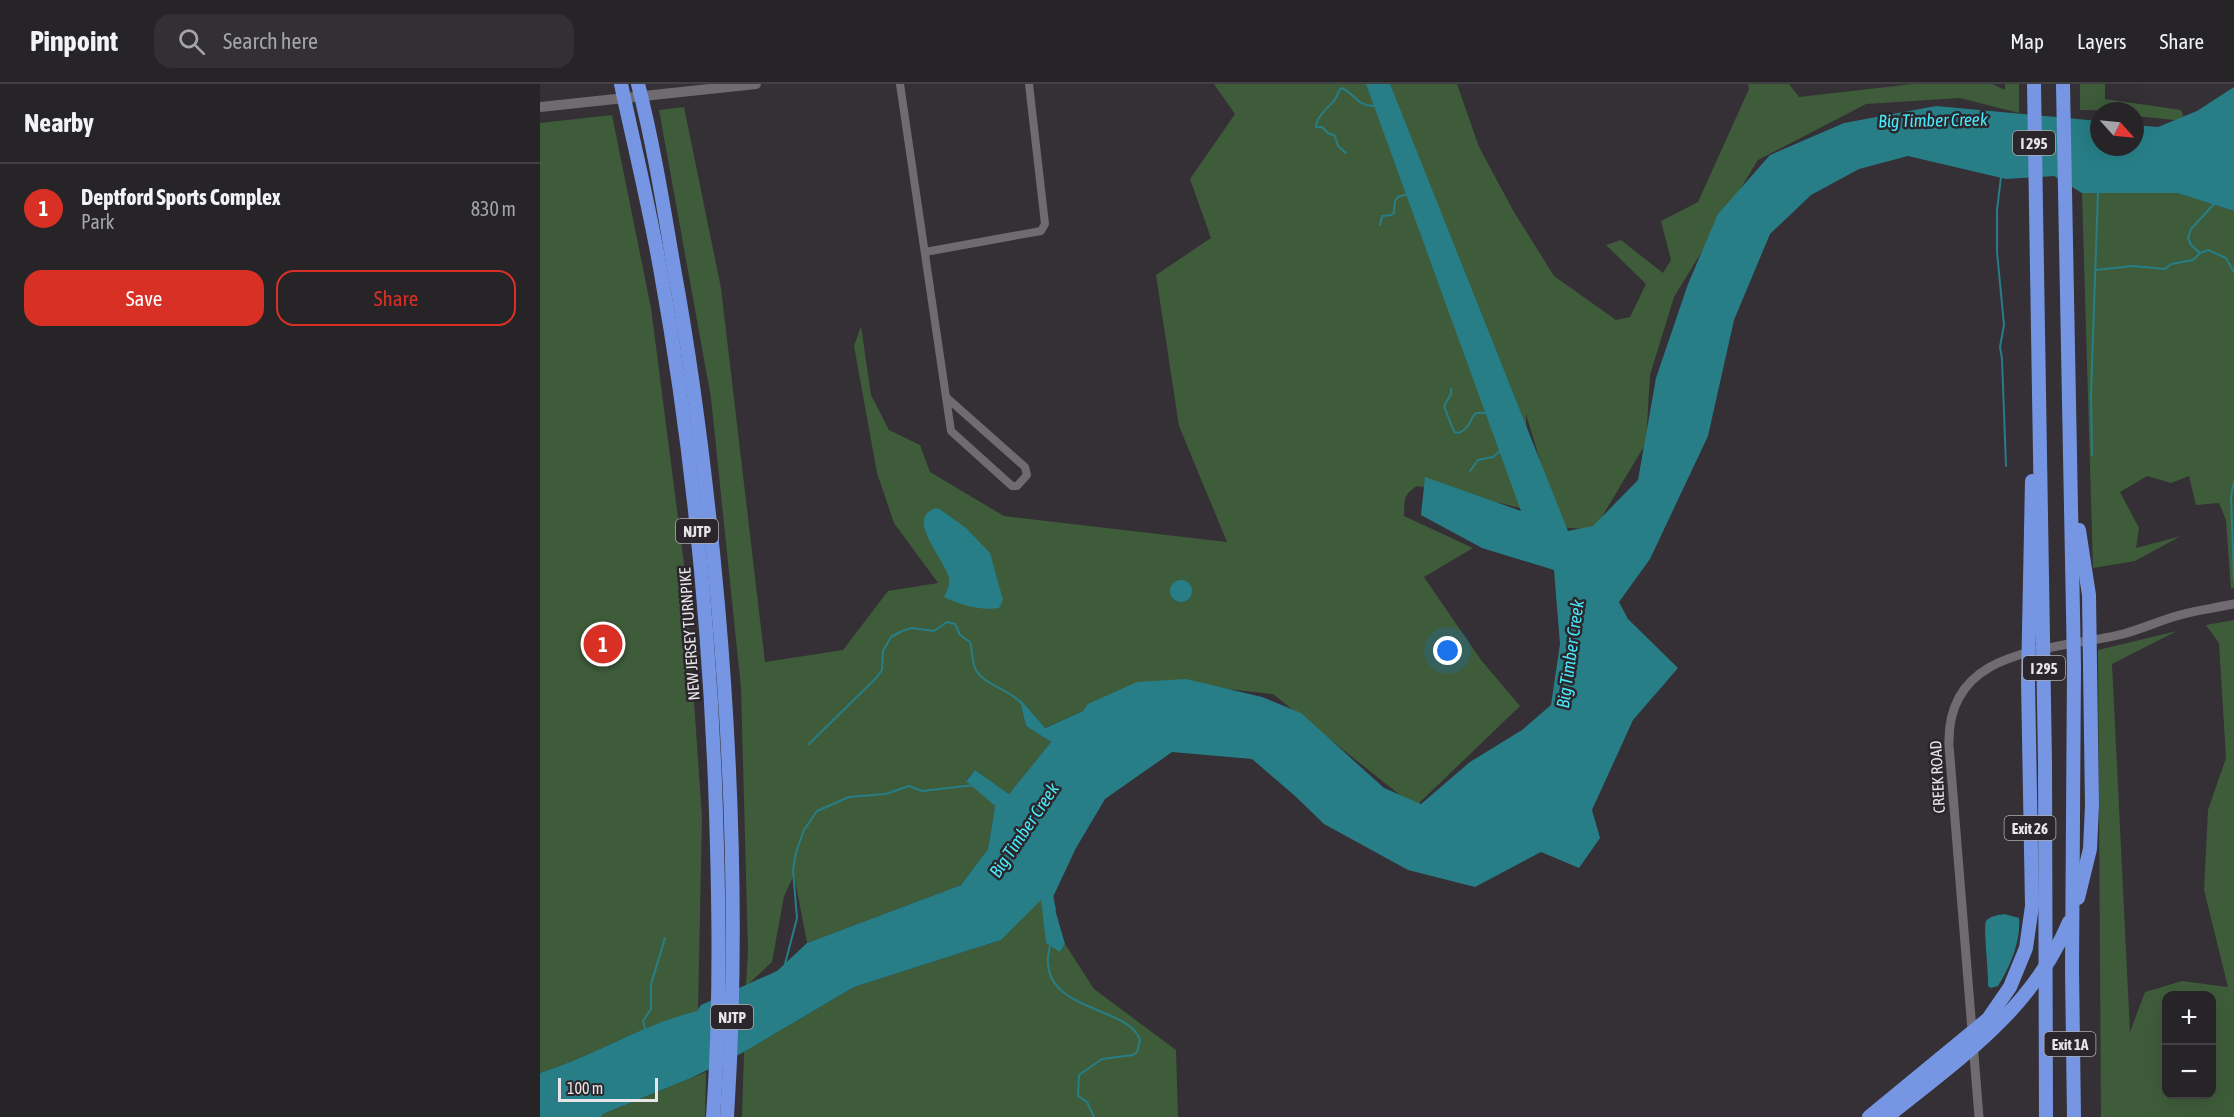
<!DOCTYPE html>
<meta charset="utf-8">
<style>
:root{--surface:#272428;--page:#333034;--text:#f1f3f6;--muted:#a4a4a8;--line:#434145;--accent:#d93025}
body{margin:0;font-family:"Asap Condensed",sans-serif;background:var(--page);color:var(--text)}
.controls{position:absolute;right:18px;bottom:18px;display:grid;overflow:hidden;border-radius:12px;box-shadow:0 6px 24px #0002}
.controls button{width:54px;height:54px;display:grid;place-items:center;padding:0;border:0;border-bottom:2px solid var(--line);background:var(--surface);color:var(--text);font:30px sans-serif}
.compass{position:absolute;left:1550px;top:18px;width:54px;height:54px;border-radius:50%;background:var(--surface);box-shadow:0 6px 24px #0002;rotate:117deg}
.scale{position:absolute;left:18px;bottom:15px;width:100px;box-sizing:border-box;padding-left:6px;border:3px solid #e8e5e9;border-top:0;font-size:16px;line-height:21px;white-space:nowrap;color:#e8e5e9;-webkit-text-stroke:4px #2a262b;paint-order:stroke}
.you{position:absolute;left:908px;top:567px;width:21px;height:21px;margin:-15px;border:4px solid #fff;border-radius:50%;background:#1a73e8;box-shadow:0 0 0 9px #1a73e833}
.badge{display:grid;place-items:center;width:39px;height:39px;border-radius:50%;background:var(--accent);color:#fff;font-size:20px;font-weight:700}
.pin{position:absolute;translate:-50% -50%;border:3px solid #fff;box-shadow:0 2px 6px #0006}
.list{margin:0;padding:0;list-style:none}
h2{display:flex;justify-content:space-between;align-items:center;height:78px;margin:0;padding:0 24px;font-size:26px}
h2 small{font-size:20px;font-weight:400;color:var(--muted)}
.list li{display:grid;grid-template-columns:39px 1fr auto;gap:18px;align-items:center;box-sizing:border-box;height:90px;padding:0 24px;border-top:2px solid var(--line)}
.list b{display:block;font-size:22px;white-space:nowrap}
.list p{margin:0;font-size:20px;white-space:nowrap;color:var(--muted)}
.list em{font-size:20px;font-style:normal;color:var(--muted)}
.actions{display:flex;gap:12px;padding:18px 24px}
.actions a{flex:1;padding:14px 0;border:2px solid var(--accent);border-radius:18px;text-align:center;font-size:21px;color:var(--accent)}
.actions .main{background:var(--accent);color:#fff}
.icon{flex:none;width:33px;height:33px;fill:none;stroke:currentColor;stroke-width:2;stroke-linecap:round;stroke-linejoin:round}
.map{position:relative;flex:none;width:1694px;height:1033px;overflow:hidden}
header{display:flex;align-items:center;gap:36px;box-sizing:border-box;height:84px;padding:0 30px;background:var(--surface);border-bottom:2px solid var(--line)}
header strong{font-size:28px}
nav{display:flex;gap:33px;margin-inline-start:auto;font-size:21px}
.search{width:420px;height:54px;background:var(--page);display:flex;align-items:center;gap:15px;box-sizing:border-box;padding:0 21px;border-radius:18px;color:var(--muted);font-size:22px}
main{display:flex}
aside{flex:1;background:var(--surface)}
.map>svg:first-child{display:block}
.green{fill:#3e5c3a;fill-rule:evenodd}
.water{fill:#277e87}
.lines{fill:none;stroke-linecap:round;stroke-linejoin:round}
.stream{stroke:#277e87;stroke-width:2}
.minor{stroke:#706b71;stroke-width:8}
.tertiary{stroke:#706b71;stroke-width:9}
.secondary{stroke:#706b71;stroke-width:10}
.motorway{stroke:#7696e3;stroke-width:14}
.labels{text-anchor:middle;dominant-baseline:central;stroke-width:5;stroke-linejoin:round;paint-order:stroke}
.shield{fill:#2a262b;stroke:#afacb0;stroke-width:1.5}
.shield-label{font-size:15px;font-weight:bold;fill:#e8e5e9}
.street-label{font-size:16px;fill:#e8e5e9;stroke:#2a262b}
.water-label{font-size:18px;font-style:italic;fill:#48e9fa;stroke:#2a262b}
</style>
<header>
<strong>Pinpoint</strong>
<div class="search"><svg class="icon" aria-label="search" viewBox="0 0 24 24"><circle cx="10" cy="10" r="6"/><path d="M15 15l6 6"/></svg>Search here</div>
<nav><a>Map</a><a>Layers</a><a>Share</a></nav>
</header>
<main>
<aside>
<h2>Nearby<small></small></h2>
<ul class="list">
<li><span class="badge">1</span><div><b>Deptford Sports Complex</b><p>Park</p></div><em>830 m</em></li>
</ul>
<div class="actions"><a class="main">Save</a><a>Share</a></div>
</aside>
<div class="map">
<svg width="1694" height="1033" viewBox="0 0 1694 1033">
<rect width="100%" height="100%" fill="#343035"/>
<!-- green -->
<g class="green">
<path d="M674,0h243l22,63 35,65 40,64 62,44 14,-3 16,-33 -40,-39 15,-5 42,33 8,-13 -10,-39 37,-19 51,-113 -1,-5h41l10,13 114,-13h79l13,6v-6h14v29l-59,-15 -94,6 -108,56 -84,137 -24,78 -4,68 -52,87 -34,-3 -34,-113 2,96 -65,-16 -46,-8c-15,10 -12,14 -13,30l69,32 -49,29 57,83 39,46 -105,101 -142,-113 -107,-12 -83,29 -39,17 -25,-29 7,27 25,16 -42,52 -34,-24 -9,10 29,26 -7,43 -27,36 -154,58 -13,-68 -10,21 -12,66 -26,24 2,-36 -7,-262 -30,-290 -52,-288 25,-3 37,181 44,374 78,-12 45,-59 50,-8 -44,-60 -17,-50 -23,-127 7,-20 10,69 18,35 31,15 10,27 74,44 223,26 -48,-116 -23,-151 55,-37 -21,-59 45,-65z"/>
<path d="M1540,0h25v15l76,11 4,11 -50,-5v-5l-55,-1z"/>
<path d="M72,31l39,193 34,264 17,245 -4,194c-55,13 -104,45 -158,62v-950z"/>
<path d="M1542,109h95l57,18v377l-3,1 -5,-69 -7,-17 -23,2 -7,-29 -18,7 -24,-7 -27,16 19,36 -3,20 45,-12 -46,25 -42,7z"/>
<path d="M1694,536v497h-133l-3,-467 79,-19 -65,33 18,368 15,-40 37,-11 46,6 -24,-97 4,-80 18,-52 -7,-115 -13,-18zM1626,912h46v98h-46z"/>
<path d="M501,815l19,53 5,-8 29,45 82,61 2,67h-436l2,-65 110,-65 147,-47z"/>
<path d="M166,988l-1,45h-104l2,-3z"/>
</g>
<!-- water -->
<g class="water">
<path d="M826,0h24l178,447 25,-5 45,-46 18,-102 32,-94 30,-70 52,-59 74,-32 92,-17 163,15v26h36v-22l23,2 39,-16 37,-24v124l-57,-18h-95l-28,-17 -48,3 -98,-23 -49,13 -48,26 -41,39 -36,86 -26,116 -58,123 -31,43 9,17 50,49 -45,52 -41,90 8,28 -21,30 -38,-16 -66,35 -67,-17 -84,-46 -30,-29 -42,-36 -80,-7 -67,47 -29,49 -24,51 13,45 -5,8 -14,-9 -5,-43 -40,40 -147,47 -110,65 -53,26 -88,36 -2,3h-61v-44c54,-17 103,-49 157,-62l4,-6 76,-34 30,-28 154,-58 27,-36 7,-43 -29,-25 9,-11 34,24 42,-52 -25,-16 -7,-28 26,30 38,-17 5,-7 49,-22 49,-3 76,18 39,16 83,75 37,16 49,-42 52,-32 29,-25 9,-61 -6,-74 -72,-22 -61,-33 4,-38 96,34z"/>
<path d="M396,424l5,2 25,18 24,25 13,47 -4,8c-18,3 -39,-3 -55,-11 3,-6 6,-12 5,-19 -4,-19 -45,-60 -13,-70z"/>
<circle cx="641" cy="507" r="11"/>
<path d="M1464,830l15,4c2,23 -9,49 -21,68l-7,2 -3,-2c1,-10 -5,-60 -2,-65 4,-5 13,-6 18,-7z"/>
</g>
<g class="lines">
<!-- stream -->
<g class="stream">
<path d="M806,69l-8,-7 -3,-10 -7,-3 -6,-6h-6c0,-9 10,-18 17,-25 4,-4 4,-9 8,-14 14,4 15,19 34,18"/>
<path d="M1461,93l-4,33v42l7,73 -4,22 2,12 4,107"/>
<path d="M840,141l2,-9 9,-1 3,-2 1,-12 3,-4 10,-3"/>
<path d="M1660,169l-9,-8 -3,-7 3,-9 23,-25"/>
<path d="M1555,186l38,-4 32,3 6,-5 22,-4 7,-7 8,-3 18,8 8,14"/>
<path d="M911,305v5l-7,12 10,26 5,1c14,-8 9,-13 17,-20h11"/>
<path d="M1552,371l-1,-60 7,-204"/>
<path d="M930,387l8,-11 15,-3 7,-6"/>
<path d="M1694,398l-3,15 3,82"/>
<path d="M269,660l68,-67 5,-7 1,-19 8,-14 11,-6 10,-3 22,3 13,-9 8,2 5,11 10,7c3,9 1,19 6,28 7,14 34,20 45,33"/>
<path d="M512,811l3,15"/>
<path d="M510,862c-18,66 78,58 90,94l-3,12 -4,3 -31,4 -23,16 -1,21 9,6 7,15"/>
<path d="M245,880l12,-46 -4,-48 3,-18 8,-22 13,-19 32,-14 37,-3 23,-8 13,5 52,-6"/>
<path d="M106,948l-3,-11 8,-12v-25l14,-46"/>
</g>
<!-- minor -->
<g class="minor">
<path d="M360,0l46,313"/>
<path d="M385,168l116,-21 4,-7 -16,-140"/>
<path d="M406,313l79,70 2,8 -10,11h-5l-61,-55z"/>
</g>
<!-- tertiary -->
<path class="tertiary" d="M1439,1033l-30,-372c-3,-100 105,-94 174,-111 19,-5 38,-14 57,-19 17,-5 36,-7 54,-11"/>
<!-- secondary -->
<path class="secondary" d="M0,23l216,-23"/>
<!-- motorway -->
<g class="motorway">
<path d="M81,0c13,61 28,122 39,184 31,170 48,342 55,515 4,111 6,223 -2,334"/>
<path d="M98,0c16,62 26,126 37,190 20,110 33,220 43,331 15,173 20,339 9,512"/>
<path d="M1494,0l11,679 1,354"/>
<path d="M1523,0l11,582 -2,304 2,147"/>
<path d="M1538,814l12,-49 2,-44 -3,-210 -10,-65"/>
<path d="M1329,1033l119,-98 22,-32 16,-39 6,-42 -4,-225 4,-200"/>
<path d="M1347,1033c72,-58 145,-107 182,-195"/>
</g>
</g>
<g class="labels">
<!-- shield labels -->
<g class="shield">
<rect x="1473" y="47" width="42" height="24" rx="4.5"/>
<rect x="136" y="435" width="42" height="24" rx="4.5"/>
<rect x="1483" y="572" width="42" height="24" rx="4.5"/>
<rect x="1464.5" y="732" width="51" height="24" rx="4.5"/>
<rect x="171" y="921" width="42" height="24" rx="4.5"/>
<rect x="1504.5" y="948" width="51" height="24" rx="4.5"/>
</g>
<g class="shield-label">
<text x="1494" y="59">I 295</text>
<text x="157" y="447">NJTP</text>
<text x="1504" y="584">I 295</text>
<text x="1490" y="744">Exit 26</text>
<text x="192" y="933">NJTP</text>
<text x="1530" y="960">Exit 1A</text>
</g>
<!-- street labels -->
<g class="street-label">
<text transform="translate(149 550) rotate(-94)">NEW JERSEY TURNPIKE</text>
<text transform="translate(1397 693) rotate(-93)">CREEK ROAD</text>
</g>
<!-- water labels -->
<g class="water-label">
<text transform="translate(1393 36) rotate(-1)">Big Timber Creek</text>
<text transform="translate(1030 570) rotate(-82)">Big Timber Creek</text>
<text transform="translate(484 746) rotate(-56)">Big Timber Creek</text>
</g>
</g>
</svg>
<div class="controls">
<button>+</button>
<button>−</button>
</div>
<svg class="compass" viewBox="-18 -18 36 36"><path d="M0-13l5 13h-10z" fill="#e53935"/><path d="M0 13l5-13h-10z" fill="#a4a4a8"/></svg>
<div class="scale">100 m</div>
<div class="you"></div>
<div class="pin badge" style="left:63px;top:560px">1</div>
</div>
</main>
